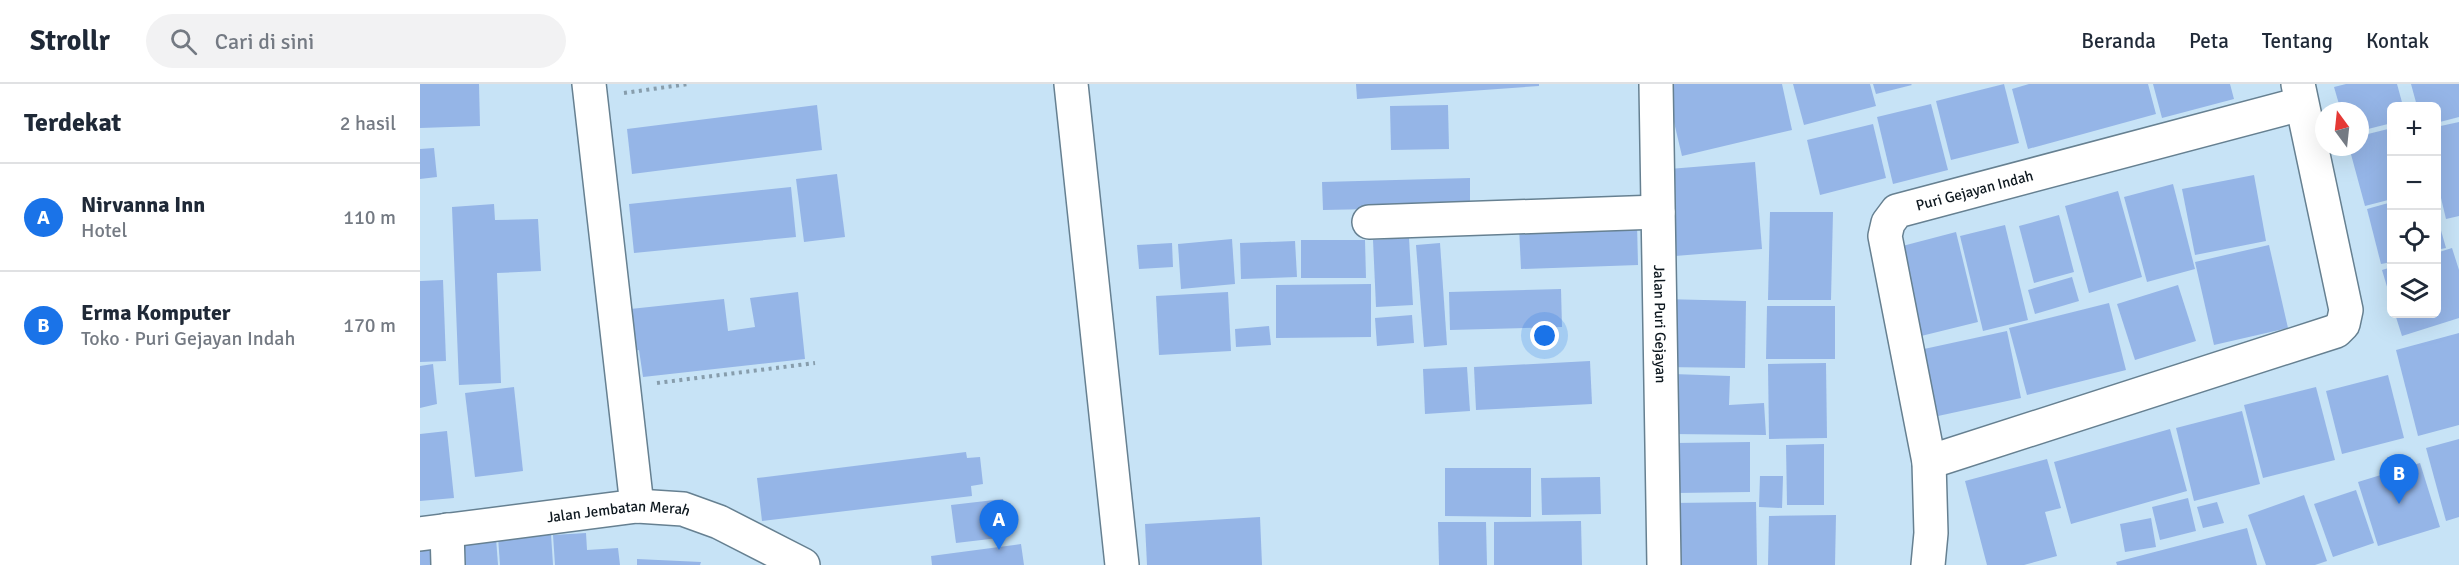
<!DOCTYPE html>
<html lang="id">
<meta charset="utf-8">
<style>
:root{--surface:#fff;--page:#f2f2f3;--text:#1f2937;--muted:#747a83;--line:#e0e1e3;--accent:#1a73e8}
body{margin:0;font-family:Signika,sans-serif;background:var(--page);color:var(--text)}
.controls{position:absolute;right:18px;top:18px;display:grid;overflow:hidden;border-radius:9px;box-shadow:0 6px 24px #0002}
.controls button{width:54px;height:54px;display:grid;place-items:center;padding:0;border:0;border-bottom:2px solid var(--line);background:var(--surface);color:var(--text);font:30px sans-serif}
.compass{position:absolute;left:1895px;top:18px;width:54px;height:54px;border-radius:50%;background:var(--surface);box-shadow:0 6px 24px #0002;rotate:345deg}
.you{position:absolute;left:1125px;top:252px;width:21px;height:21px;margin:-15px;border:4px solid #fff;border-radius:50%;background:#1a73e8;box-shadow:0 0 0 9px #1a73e833}
.badge{display:grid;place-items:center;width:39px;height:39px;border-radius:50%;background:var(--accent);color:#fff;font-size:20px;font-weight:700}
.pin{position:absolute;translate:-50% -50px;filter:drop-shadow(0 2px 3px #0008)}
.pin::after{content:'';position:absolute;top:32px;width:21px;height:18px;background:inherit;clip-path:polygon(0 0,100% 0,50% 100%)}
.list{margin:0;padding:0;list-style:none}
h2{display:flex;justify-content:space-between;align-items:center;height:78px;margin:0;padding:0 24px;font-size:26px}
h2 small{font-size:20px;font-weight:400;color:var(--muted)}
.list li{display:grid;grid-template-columns:39px 1fr auto;gap:18px;align-items:center;box-sizing:border-box;height:108px;padding:0 24px;border-top:2px solid var(--line)}
.list b{display:block;font-size:22px;white-space:nowrap}
.list p{margin:0;font-size:20px;white-space:nowrap;color:var(--muted)}
.list em{font-size:20px;font-style:normal;color:var(--muted)}
.icon{flex:none;width:33px;height:33px;fill:none;stroke:currentColor;stroke-width:2;stroke-linecap:round;stroke-linejoin:round}
.map{position:relative;flex:none;width:2039px;height:481px;overflow:hidden}
header{display:flex;align-items:center;gap:36px;box-sizing:border-box;height:84px;padding:0 30px;background:var(--surface);border-bottom:2px solid var(--line)}
header strong{font-size:28px}
nav{display:flex;gap:33px;margin-inline-start:auto;font-size:21px}
.search{width:420px;height:54px;background:var(--page);display:flex;align-items:center;gap:15px;box-sizing:border-box;padding:0 21px;border-radius:33px;color:var(--muted);font-size:22px}
main{display:flex}
aside{flex:1;background:var(--surface)}
.map>svg:first-child{display:block}
.building{fill:#95b5e7}
.lines{fill:none;stroke-linecap:round;stroke-linejoin:round}
.minor-casing{stroke:#668091;stroke-width:36}
.tertiary-casing{stroke:#668091;stroke-width:36}
.path{stroke:#879dac;stroke-width:4;stroke-dasharray:3 4.5;stroke-linecap:butt}
.minor{stroke:#fff;stroke-width:33}
.tertiary{stroke:#fff;stroke-width:33}
.labels{text-anchor:middle;dominant-baseline:central;stroke-width:4.5;stroke-linejoin:round;paint-order:stroke}
.street-label{font-size:15px;fill:#0e181f;stroke:#c7e3f6}
</style>
<header>
<strong>Strollr</strong>
<div class="search"><svg class="icon" aria-label="search" viewBox="0 0 24 24"><circle cx="10" cy="10" r="6"/><path d="M15 15l6 6"/></svg>Cari di sini</div>
<nav><a>Beranda</a><a>Peta</a><a>Tentang</a><a>Kontak</a></nav>
</header>
<main>
<aside>
<h2>Terdekat<small>2 hasil</small></h2>
<ul class="list">
<li><span class="badge">A</span><div><b>Nirvanna Inn</b><p>Hotel</p></div><em>110 m</em></li>
<li><span class="badge">B</span><div><b>Erma Komputer</b><p>Toko · Puri Gejayan Indah</p></div><em>170 m</em></li>
</ul>
</aside>
<div class="map">
<svg width="2039" height="481" viewBox="0 0 2039 481">
<rect width="100%" height="100%" fill="#c7e3f6"/>
<!-- building -->
<g class="building">
<path d="M0,0h59l1,42 -60,2z"/>
<path d="M936,0h183v2l-182,13z"/>
<path d="M1245,0h117l10,46 -110,26z"/>
<path d="M1373,0h77l6,22 -72,19z"/>
<path d="M1453,0h38l1,1 -36,9z"/>
<path d="M1584,0l15,59 -68,17 -15,-59z"/>
<path d="M1609,0h119l8,30 -128,35 -16,-60z"/>
<path d="M1733,0h77l4,15 -72,19z"/>
<path d="M1926,0h51l6,22h-11v17l-32,8v-20h-19l-7,-24z"/>
<path d="M1991,0h48v33l-23,6v-17h-19z"/>
<path d="M1511,20l17,66 -55,14 -16,-67z"/>
<path d="M397,21l5,45 -190,24 -5,-45z"/>
<path d="M1028,21l1,44 -58,1 -1,-44z"/>
<path d="M2039,38v94l-13,3 -10,-42v-50z"/>
<path d="M1453,40l13,54 -66,17 -13,-55z"/>
<path d="M1972,44v71l-27,7 -16,-59h11v-11z"/>
<path d="M14,64l3,29 -17,2v-30z"/>
<path d="M1335,78l7,87 -87,7 -6,-87z"/>
<path d="M417,90l8,63 -41,5 -8,-63z"/>
<path d="M1834,91l12,66 -71,14 -13,-66z"/>
<path d="M1050,94v29l-147,3 -1,-28z"/>
<path d="M1753,100l22,85 -48,13 -23,-85z"/>
<path d="M371,103l5,50 -162,16 -5,-49z"/>
<path d="M1698,107l24,86 -53,16 -24,-87z"/>
<path d="M1972,118v60l-11,2 -14,-55z"/>
<path d="M74,120l1,16 43,-1 3,52 -44,2 4,110 -42,2 -7,-178z"/>
<path d="M1350,128h63l-2,88h-63z"/>
<path d="M2016,129l10,35 -10,2z"/>
<path d="M1639,131l15,57 -40,11 -15,-57z"/>
<path d="M1217,139l1,42 -117,4 -2,-42z"/>
<path d="M1585,141l23,95 -45,11 -23,-95z"/>
<path d="M1536,148l22,90 -65,16 -22,-89z"/>
<path d="M989,154l4,67 -37,2 -3,-67z"/>
<path d="M812,155l3,45 -54,5 -3,-45z"/>
<path d="M881,156h64l1,38h-65z"/>
<path d="M875,157l2,36 -56,2 -1,-36z"/>
<path d="M752,159l1,24 -34,2 -2,-24z"/>
<path d="M1020,159l7,102 -23,2 -8,-102z"/>
<path d="M1849,161l19,83 -74,17 -19,-83z"/>
<path d="M2032,164l7,22v48l-57,18 -7,-22h41v-61z"/>
<path d="M1972,183v33h-1l-9,-30z"/>
<path d="M1652,193l7,24 -44,13 -7,-24z"/>
<path d="M23,196l3,81 -26,1v-81z"/>
<path d="M951,200v53l-95,1v-53z"/>
<path d="M1758,201l18,56 -61,19 -18,-56z"/>
<path d="M1141,205l1,38 -112,3 -1,-38z"/>
<path d="M378,208l7,67 -162,18 -4,-27 -12,2 -6,-42 103,-11 4,32 27,-4 -5,-29z"/>
<path d="M808,208l3,59 -72,4 -3,-59z"/>
<path d="M1242,215l84,2 -1,67 -84,-1z"/>
<path d="M1689,219l17,67 -99,25 -18,-67z"/>
<path d="M1347,222h68v53h-69z"/>
<path d="M992,231l2,28 -37,3 -2,-28z"/>
<path d="M849,242l2,19 -35,2 -1,-18z"/>
<path d="M1587,247l14,67 -83,18 -14,-67z"/>
<path d="M2039,249v92l-41,11 -22,-86z"/>
<path d="M1170,277l2,43 -116,6 -2,-43z"/>
<path d="M1406,279l1,75 -58,1 -1,-75z"/>
<path d="M13,280l4,40 -17,4v-42z"/>
<path d="M1047,283l3,44 -45,3 -2,-45z"/>
<path d="M1253,290l57,2 -1,29 35,-2 2,32 -95,-1z"/>
<path d="M1968,291l16,63 -62,16 -16,-63z"/>
<path d="M94,303l9,84 -48,6 -10,-84z"/>
<path d="M1896,303l19,73 -72,18 -19,-73z"/>
<path d="M1822,327l18,73 -66,17 -18,-73z"/>
<path d="M1750,345l17,62 -116,33 -17,-62z"/>
<path d="M27,347l7,67 -34,3v-67z"/>
<path d="M2039,355v78l-13,4 -20,-73z"/>
<path d="M1330,358v50l-74,1 -1,-50z"/>
<path d="M1404,360v61h-37l-1,-60z"/>
<path d="M546,368l1,6 13,-1 3,27 -12,2 1,10 -210,25 -5,-43z"/>
<path d="M1627,375l14,49 -16,4 12,44 -33,9h-37l-22,-84z"/>
<path d="M2000,379l20,64 -62,19 -20,-64z"/>
<path d="M1025,384h86v49l-86,-1z"/>
<path d="M1340,392h23l-1,32 -23,-1z"/>
<path d="M1180,393l1,37 -59,1 -1,-37z"/>
<path d="M1936,406l18,53 -41,14 -19,-53z"/>
<path d="M1884,411l23,66 -12,4h-49l-18,-50z"/>
<path d="M1768,414l8,33 -36,9 -8,-33z"/>
<path d="M583,415l4,38 -51,6 -5,-38z"/>
<path d="M1336,418l1,63h-85l-1,-62z"/>
<path d="M1797,418l7,21 -21,5 -6,-21z"/>
<path d="M1416,431l-1,50h-67l1,-49z"/>
<path d="M840,433l2,48h-115l-2,-41z"/>
<path d="M1731,434l5,29 -31,5 -5,-28z"/>
<path d="M1161,437l1,44h-88v-43z"/>
<path d="M1018,438h48l1,43h-48z"/>
<path d="M1827,444l10,37h-140l-1,-3z"/>
<path d="M166,449l1,17 31,-2 2,17h-65l-2,-30z"/>
<path d="M131,450l2,31h-53l-2,-28z"/>
<path d="M16,454l3,27h-19v-25z"/>
<path d="M76,454l2,27h-39l-2,-25z"/>
<path d="M601,460l3,21h-92l-1,-9z"/>
<path d="M217,475l64,3 -1,3h-63z"/>
</g>
<g class="lines">
<defs>
<g id="minor">
<path d="M169,0l48,422"/>
<path d="M651,0l51,481"/>
<path id="s1" d="M1236,0l8,481"/>
<path d="M949,138l289,-10"/>
<path d="M1509,378l407,-131 7,-7 3,-14 -48,-226"/>
<path d="M27,446l1,35"/>
<path id="s2" d="M1508,481l3,-32 -2,-71 -44,-226 3,-13 9,-12 404,-107"/>
</g>
<g id="tertiary">
<path id="s3" d="M0,450l217,-28 46,3 36,13 84,43"/>
</g>
</defs>
<!-- minor casing -->
<use href="#minor" class="minor-casing"/>
<!-- tertiary casing -->
<use href="#tertiary" class="tertiary-casing"/>
<!-- path -->
<g class="path">
<path d="M204,9l64,-9"/>
<path d="M237,299l158,-20"/>
</g>
<!-- minor -->
<use href="#minor" class="minor"/>
<!-- tertiary -->
<use href="#tertiary" class="tertiary"/>
</g>
<g class="labels">
<!-- street labels -->
<g class="street-label">
<text stroke="none"><textPath href="#s2" startOffset="442">Puri Gejayan Indah</textPath></text>
<text stroke="none"><textPath href="#s1" startOffset="240">Jalan Puri Gejayan</textPath></text>
<text stroke="none"><textPath href="#s3" startOffset="200">Jalan Jembatan Merah</textPath></text>
</g>
</g>
</svg>
<div class="controls">
<button>+</button>
<button>−</button>
<button><svg class="icon" aria-label="locate" viewBox="0 0 24 24"><circle cx="12" cy="12" r="6"/><path d="M12 2v4M12 18v4M2 12h4M18 12h4"/></svg></button>
<button><svg class="icon" aria-label="layers" viewBox="0 0 24 24"><path d="M12 4l9 5-9 5-9-5zM3 14l9 5 9-5"/></svg></button>
</div>
<svg class="compass" viewBox="-18 -18 36 36"><path d="M0-13l5 13h-10z" fill="#e53935"/><path d="M0 13l5-13h-10z" fill="#747a83"/></svg>
<div class="you"></div>
<div class="pin badge" style="left:579px;top:466px">A</div>
<div class="pin badge" style="left:1979px;top:420px">B</div>
</div>
</main>
